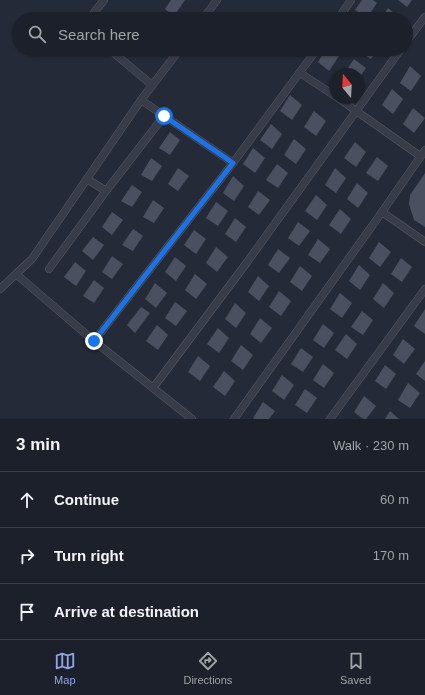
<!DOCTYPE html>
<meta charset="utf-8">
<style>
:root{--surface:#1c202a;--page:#252832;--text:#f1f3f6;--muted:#a0a3a8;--line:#3a3e47;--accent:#92a6ea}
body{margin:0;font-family:Arial,sans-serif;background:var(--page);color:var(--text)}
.compass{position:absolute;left:329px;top:68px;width:36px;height:36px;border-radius:50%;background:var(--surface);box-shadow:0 1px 3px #0004;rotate:342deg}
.stop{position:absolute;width:12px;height:12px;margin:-9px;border:3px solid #1a73e8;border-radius:50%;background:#fff}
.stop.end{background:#1a73e8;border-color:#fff;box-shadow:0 1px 4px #0008}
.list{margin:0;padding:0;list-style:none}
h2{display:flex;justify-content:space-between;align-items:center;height:52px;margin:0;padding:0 16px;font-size:17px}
h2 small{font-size:13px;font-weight:400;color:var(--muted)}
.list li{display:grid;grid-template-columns:26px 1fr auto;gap:12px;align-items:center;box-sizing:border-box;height:56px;padding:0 16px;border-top:1px solid var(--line)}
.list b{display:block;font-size:15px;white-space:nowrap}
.list em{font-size:13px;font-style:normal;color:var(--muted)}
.icon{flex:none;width:22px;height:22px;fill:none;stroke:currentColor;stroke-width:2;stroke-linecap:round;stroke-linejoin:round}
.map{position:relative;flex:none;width:425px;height:419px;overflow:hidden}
.search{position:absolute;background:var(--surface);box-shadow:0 1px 3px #0004;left:12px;right:12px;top:12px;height:44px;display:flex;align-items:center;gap:10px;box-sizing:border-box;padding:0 14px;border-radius:22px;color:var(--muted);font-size:15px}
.sheet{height:220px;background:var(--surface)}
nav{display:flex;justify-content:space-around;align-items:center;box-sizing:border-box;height:56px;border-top:1px solid var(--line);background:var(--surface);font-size:11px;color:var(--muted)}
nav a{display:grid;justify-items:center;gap:2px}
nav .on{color:var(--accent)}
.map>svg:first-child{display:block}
.building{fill:#4b5060}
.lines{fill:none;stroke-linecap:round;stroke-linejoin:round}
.street-casing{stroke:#565a66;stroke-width:8}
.street{stroke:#383c48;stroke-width:7}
.route{stroke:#1a73e8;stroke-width:5}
</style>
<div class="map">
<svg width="425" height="419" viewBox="0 0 425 419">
<rect width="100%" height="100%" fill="#252a38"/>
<!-- building -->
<g class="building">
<path d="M171,0h14l-11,16 -9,-7z"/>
<path d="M362,0h11l4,3 -10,15 -12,-8z"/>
<path d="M398,0h14l-5,7z"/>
<path d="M388,8l12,10 -1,1h-18z"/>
<path d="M326,49h5l8,7 -10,15 -11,-9z"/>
<path d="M360,49h18l-7,10 -12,-8z"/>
<path d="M354,59l12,9 -7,10v-4h-15z"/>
<path d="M410,66l11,10 -10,15 -11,-8z"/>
<path d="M392,89l11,10 -10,15 -11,-9z"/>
<path d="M290,95l12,10 -10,15 -12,-9z"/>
<path d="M413,108l12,10 -11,15 -11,-9z"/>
<path d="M314,111l12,10 -10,15 -12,-9z"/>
<path d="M271,124l11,10 -10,15 -12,-9z"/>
<path d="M170,132l10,8 -10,15 -11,-7z"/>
<path d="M294,139l12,10 -10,15 -12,-9z"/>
<path d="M355,142l11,10 -10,15 -12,-9z"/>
<path d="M253,148l12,10 -10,15 -12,-9z"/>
<path d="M377,157l11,9 -10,15 -12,-8z"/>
<path d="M151,158l11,8 -10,15 -11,-6z"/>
<path d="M277,164l11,9 -10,15 -12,-8z"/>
<path d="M178,168l11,8 -11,15 -10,-7z"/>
<path d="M335,168l11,10 -10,15 -11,-8z"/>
<path d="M425,173v54l-11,-7 -5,-16 1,-9z"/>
<path d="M233,176l11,10 -10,15 -11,-8z"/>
<path d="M357,183l11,10 -10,15 -11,-9z"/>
<path d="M132,185l10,7 -10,15 -11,-6z"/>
<path d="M258,191l12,9 -11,15 -11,-8z"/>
<path d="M316,195l11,10 -10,15 -12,-9z"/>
<path d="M153,200l11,8 -10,15 -11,-6z"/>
<path d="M216,202l12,9 -10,15 -12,-8z"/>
<path d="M340,209l11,10 -10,15 -12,-9z"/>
<path d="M112,212l11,8 -11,15 -10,-8z"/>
<path d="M235,218l11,9 -10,15 -11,-8z"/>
<path d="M298,222l12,9 -11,15 -11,-8z"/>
<path d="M133,229l10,7 -10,15 -11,-6z"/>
<path d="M194,230l12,9 -10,15 -12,-9z"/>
<path d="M93,237l11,8 -11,15 -11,-9z"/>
<path d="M318,239l12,10 -10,14 -12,-8z"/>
<path d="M379,242l12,10 -11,15 -11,-9z"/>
<path d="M216,247l12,10 -11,15 -11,-9z"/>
<path d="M278,249l12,9 -11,15 -11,-8z"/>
<path d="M112,256l11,8 -11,15 -10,-7z"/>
<path d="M175,257l11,9 -10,15 -11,-9z"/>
<path d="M401,258l11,9 -10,15 -11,-8z"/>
<path d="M75,262l11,9 -10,15 -12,-9z"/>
<path d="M359,265l11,10 -10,15 -11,-9z"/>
<path d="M300,266l12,10 -10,15 -12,-9z"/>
<path d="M195,274l12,10 -11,15 -11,-9z"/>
<path d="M258,276l11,10 -10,15 -11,-9z"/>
<path d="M94,280l10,8 -10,15 -11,-7z"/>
<path d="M155,283l12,10 -11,15 -11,-9z"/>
<path d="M383,283l11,10 -10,15 -11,-9z"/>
<path d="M279,291l12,10 -10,15 -12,-9z"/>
<path d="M340,293l12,10 -10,15 -12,-9z"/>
<path d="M175,302l12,9 -11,15 -11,-8z"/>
<path d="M235,303l11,10 -10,15 -11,-9z"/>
<path d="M141,307l9,6 -15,20 -8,-8z"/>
<path d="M425,309v25l-11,-8z"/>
<path d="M362,311l11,9 -10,15 -12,-8z"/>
<path d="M260,318l12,10 -11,15 -11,-9z"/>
<path d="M323,324l11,9 -10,15 -11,-8z"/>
<path d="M157,325l11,10 -10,15 -12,-9z"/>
<path d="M218,328l11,10 -10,15 -12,-9z"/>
<path d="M346,334l11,10 -10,15 -12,-9z"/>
<path d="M403,339l12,10 -11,15 -11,-9z"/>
<path d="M241,345l12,10 -10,15 -12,-9z"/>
<path d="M301,348l12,9 -10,15 -12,-8z"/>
<path d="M198,356l12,10 -10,15 -12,-9z"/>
<path d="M425,361v20l-9,-7z"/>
<path d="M323,364l11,9 -10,15 -11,-8z"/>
<path d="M385,365l11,9 -10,15 -11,-8z"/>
<path d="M224,371l11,10 -10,15 -12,-9z"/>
<path d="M282,375l12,10 -10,15 -12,-9z"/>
<path d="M408,383l12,10 -10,15 -12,-8z"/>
<path d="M305,389l12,9 -10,15 -12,-8z"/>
<path d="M364,396l12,10 -10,13h-3l-9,-7z"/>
<path d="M263,402l12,9 -6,8h-14l-2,-1z"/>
<path d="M390,411l9,8h-14z"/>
</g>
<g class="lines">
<defs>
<g id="street">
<path d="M89,19l15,-19"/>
<path d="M203,19l14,-19"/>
<path d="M338,19l13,-19"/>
<path d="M406,42l19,-25"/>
<path d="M109,49l43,36"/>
<path d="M300,73l35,23"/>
<path d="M338,98l82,58"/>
<path d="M141,100l92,63 84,-114"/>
<path d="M87,179l19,12"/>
<path d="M382,212l43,30"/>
<path d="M49,269l57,-78 58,-75"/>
<path d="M16,274l78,67 98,78"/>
<path d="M0,289l32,-30 109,-159 39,-51"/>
<path d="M94,341l139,-178"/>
<path d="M153,388l92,-123 156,-216"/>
<path d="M234,419l148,-207 43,-62"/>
<path d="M330,419l95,-130"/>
</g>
</defs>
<!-- street casing -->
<use href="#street" class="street-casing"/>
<!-- street -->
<use href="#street" class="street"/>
</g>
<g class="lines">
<!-- route -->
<path class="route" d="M94,341l139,-178 -69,-47"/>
</g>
</svg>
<svg class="compass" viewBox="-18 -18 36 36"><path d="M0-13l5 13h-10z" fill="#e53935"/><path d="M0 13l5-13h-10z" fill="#a0a3a8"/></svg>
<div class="stop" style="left:164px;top:116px"></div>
<div class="stop end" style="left:94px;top:341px"></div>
<div class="search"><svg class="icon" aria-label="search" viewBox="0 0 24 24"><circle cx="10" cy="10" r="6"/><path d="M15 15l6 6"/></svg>Search here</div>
</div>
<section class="sheet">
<h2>3 min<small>Walk · 230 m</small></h2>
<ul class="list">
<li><svg class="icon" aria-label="ahead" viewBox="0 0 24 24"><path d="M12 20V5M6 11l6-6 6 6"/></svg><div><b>Continue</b></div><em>60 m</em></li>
<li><svg class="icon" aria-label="right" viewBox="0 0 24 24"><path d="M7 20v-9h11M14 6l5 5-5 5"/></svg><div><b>Turn right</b></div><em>170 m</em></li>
<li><svg class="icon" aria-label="arrive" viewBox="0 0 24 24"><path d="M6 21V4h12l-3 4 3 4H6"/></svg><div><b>Arrive at destination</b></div></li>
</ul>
</section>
<nav>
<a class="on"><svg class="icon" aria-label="map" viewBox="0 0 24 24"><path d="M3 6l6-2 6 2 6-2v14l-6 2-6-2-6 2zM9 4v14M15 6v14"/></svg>Map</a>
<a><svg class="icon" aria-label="directions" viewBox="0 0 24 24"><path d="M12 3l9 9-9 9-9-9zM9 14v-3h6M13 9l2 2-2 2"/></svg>Directions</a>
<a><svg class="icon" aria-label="saved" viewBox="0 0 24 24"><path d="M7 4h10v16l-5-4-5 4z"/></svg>Saved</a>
</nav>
